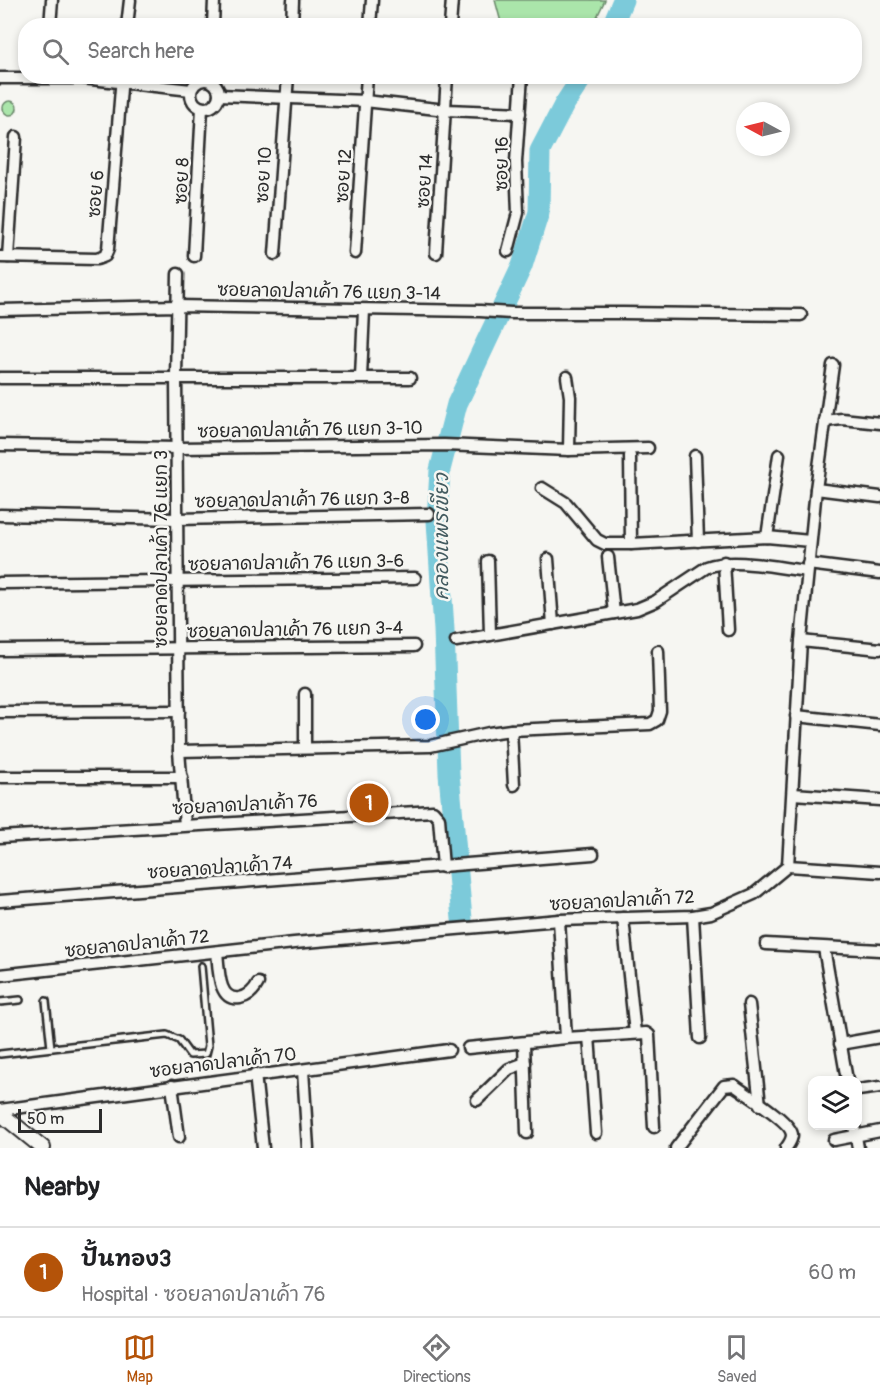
<!DOCTYPE html>
<meta charset="utf-8">
<style>
:root{--surface:#fff;--page:#f2f2f2;--text:#202124;--muted:#757577;--line:#e0e0e0;--accent:#b45309}
body{margin:0;font-family:Pangolin,"Playpen Sans Thai",sans-serif;background:var(--page);color:var(--text)}
.controls{position:absolute;right:18px;bottom:18px;display:grid;overflow:hidden;border-radius:12px;box-shadow:0 3px 9px #0003}
.controls button{width:54px;height:54px;display:grid;place-items:center;padding:0;border:0;border-bottom:2px solid var(--line);background:var(--surface);color:var(--text);font:30px sans-serif}
.compass{position:absolute;left:736px;top:102px;width:54px;height:54px;border-radius:50%;background:var(--surface);box-shadow:0 3px 9px #0003;rotate:277deg}
.scale{position:absolute;left:18px;bottom:15px;width:84px;box-sizing:border-box;padding-left:6px;border:3px solid #2b2b2b;border-top:0;font-size:16px;line-height:21px;white-space:nowrap;color:#2b2b2b;-webkit-text-stroke:4px #f6f6f2;paint-order:stroke}
.you{position:absolute;left:426px;top:720px;width:21px;height:21px;margin:-15px;border:4px solid #fff;border-radius:50%;background:#1a73e8;box-shadow:0 0 0 9px #1a73e833}
.badge{display:grid;place-items:center;width:39px;height:39px;border-radius:50%;background:var(--accent);color:#fff;font-size:20px;font-weight:700}
.pin{position:absolute;translate:-50% -50%;border:3px solid #fff;box-shadow:0 2px 6px #0006}
.list{margin:0;padding:0;list-style:none}
h2{display:flex;justify-content:space-between;align-items:center;height:78px;margin:0;padding:0 24px;font-size:26px}
h2 small{font-size:20px;font-weight:400;color:var(--muted)}
.list li{display:grid;grid-template-columns:39px 1fr auto;gap:18px;align-items:center;box-sizing:border-box;height:90px;padding:0 24px;border-top:2px solid var(--line)}
.list b{display:block;font-size:22px;white-space:nowrap}
.list p{margin:0;font-size:20px;white-space:nowrap;color:var(--muted)}
.list em{font-size:20px;font-style:normal;color:var(--muted)}
.icon{flex:none;width:33px;height:33px;fill:none;stroke:currentColor;stroke-width:2;stroke-linecap:round;stroke-linejoin:round}
.map{position:relative;flex:none;width:880px;height:1148px;overflow:hidden}
.search{position:absolute;background:var(--surface);box-shadow:0 3px 9px #0003;left:18px;right:18px;top:18px;height:66px;display:flex;align-items:center;gap:15px;box-sizing:border-box;padding:0 21px;border-radius:24px;color:var(--muted);font-size:22px}
.sheet{height:168px;background:var(--surface)}
nav{display:flex;justify-content:space-around;align-items:center;box-sizing:border-box;height:84px;border-top:2px solid var(--line);background:var(--surface);font-size:16px;color:var(--muted)}
nav a{display:grid;justify-items:center;gap:3px}
nav .on{color:var(--accent)}
.map>svg:first-child{display:block}
.green{fill:#aae5aa;stroke:#6a886a;stroke-width:1.5}
.lines{fill:none;stroke-linecap:round;stroke-linejoin:round}
.river{stroke:#7ccada;stroke-width:21}
.service-casing{stroke:#2b2b2b;stroke-width:10}
.minor-casing{stroke:#2b2b2b;stroke-width:15}
.secondary-casing{stroke:#2b2b2b;stroke-width:18}
.service{stroke:#f6f6f2;stroke-width:5}
.minor{stroke:#f6f6f2;stroke-width:10}
.secondary{stroke:#f6f6f2;stroke-width:14}
.labels{text-anchor:middle;dominant-baseline:central;stroke-width:5;stroke-linejoin:round;paint-order:stroke}
.street-label{font-size:18px;fill:#2b2b2b;stroke:#f6f6f2}
.water-label{font-size:20px;font-style:italic;fill:#435b60;stroke:#f6f6f2}
</style>
<div class="map">
<svg width="880" height="1148" viewBox="0 0 880 1148">
<rect width="100%" height="100%" fill="#f6f6f2"/>
<filter id="ink" filterUnits="userSpaceOnUse"><feTurbulence type="fractalNoise" baseFrequency=".0167" numOctaves="2"/><feDisplacementMap in="SourceGraphic" scale="12" xChannelSelector="R" yChannelSelector="G"/><feConvolveMatrix kernelMatrix="1 2 1 2 8 2 1 2 1" color-interpolation-filters="sRGB"/></filter>
<g filter="url(#ink)">
<!-- green -->
<g class="green">
<path d="M495,0h110l-12,25 -91,1z"/>
<circle cx="10" cy="108" r="7"/>
</g>
<g class="lines">
<!-- river -->
<g class="river">
<path d="M612,26l11,-26"/>
<path d="M462,919l-13,-145 -5,-144 -7,-109 3,-51 17,-66 65,-138 17,-54 1,-61 24,-46 19,-29"/>
</g>
<defs>
<g id="service">
<path d="M46,1001l5,47"/>
<path d="M0,1002l20,-2"/>
<path d="M0,1054l167,-19 12,5 11,15 16,-1 2,-8 -7,-80"/>
</g>
<g id="minor">
<path d="M50,26l2,-26"/>
<path d="M127,26l3,-26"/>
<path d="M213,26l1,-26"/>
<path d="M292,26l1,-26"/>
<path d="M370,26l2,-26"/>
<path d="M450,26l2,-26"/>
<path d="M0,78h82l109,12"/>
<circle cx="205" cy="94" r="14"/>
<path d="M219,95l146,6 81,9 74,3"/>
<path d="M508,251l10,-38 -2,-51 6,-86"/>
<path d="M355,253l12,-177"/>
<path d="M436,253l11,-177"/>
<path d="M275,254l13,-178"/>
<path d="M194,256l8,-148"/>
<path d="M0,257l97,2 8,-3 3,-7 14,-173"/>
<path d="M8,257l8,-120"/>
<path d="M178,274l-2,103 3,374 6,74"/>
<path d="M0,310l177,-4 303,5 31,2h112l178,2"/>
<path d="M361,377l3,-67"/>
<path d="M567,377l3,20 -1,53"/>
<path d="M0,378h410"/>
<path d="M825,421l17,-2 38,4"/>
<path d="M0,445l178,3 266,-3 125,5 79,-2"/>
<path d="M630,456l1,88"/>
<path d="M695,456l3,85"/>
<path d="M542,488l24,15 31,37 8,4h26l136,-7 43,4"/>
<path d="M816,489l64,8"/>
<path d="M0,515l177,4 252,-5"/>
<path d="M767,537l12,-82"/>
<path d="M608,557l6,56"/>
<path d="M548,559l5,65"/>
<path d="M488,561l2,74"/>
<path d="M724,562l4,68"/>
<path d="M808,564l72,9"/>
<path d="M0,583l415,-5"/>
<path d="M456,641l181,-32 19,-8 51,-34c25,-10 72,1 100,4"/>
<path d="M801,641l79,8"/>
<path d="M0,650l414,-4"/>
<path d="M305,694v54"/>
<path d="M0,712l179,-1"/>
<path d="M796,716l84,9"/>
<path d="M511,730l3,55"/>
<path d="M179,751l251,-5 59,-13 22,-3 139,-6 7,-4 3,-9 -2,-60"/>
<path d="M0,777h182"/>
<path d="M793,794l87,6"/>
<path d="M0,837l433,-26 6,7 4,49"/>
<path d="M788,866l92,6"/>
<path d="M0,901l593,-47"/>
<path d="M693,916l7,122"/>
<path d="M623,918l12,115"/>
<path d="M559,920l7,118"/>
<path d="M766,944l114,6"/>
<path d="M824,948l23,132"/>
<path d="M217,952c2,15 0,50 23,46 9,-2 14,-7 18,-15"/>
<path d="M0,975l294,-32 265,-23 134,-4 18,-3 43,-19 34,-28 13,-225 15,-152 17,-124"/>
<path d="M749,1004l11,101"/>
<path d="M589,1036l7,97"/>
<path d="M524,1043l3,90"/>
<path d="M840,1044l40,-7"/>
<path d="M468,1048l98,-10 80,-5 3,2 5,92"/>
<path d="M303,1070l5,78"/>
<path d="M255,1074l8,74"/>
<path d="M172,1086l7,51"/>
<path d="M858,1090l22,-3"/>
<path d="M477,1100l32,-31 16,-6"/>
<path d="M0,1110l449,-60"/>
<path d="M854,1126l4,22"/>
<path d="M834,1140l46,-9"/>
<path d="M676,1148l48,-62 10,-1c12,9 58,37 58,50 0,5 -3,9 -6,13"/>
</g>
<path id="secondary" d="M0,1113l43,35"/>
</defs>
<!-- service casing -->
<use href="#service" class="service-casing"/>
<!-- minor casing -->
<use href="#minor" class="minor-casing"/>
<!-- secondary casing -->
<use href="#secondary" class="secondary-casing"/>
<!-- service -->
<use href="#service" class="service"/>
<!-- minor -->
<use href="#minor" class="minor"/>
<!-- secondary -->
<use href="#secondary" class="secondary"/>
</g>
</g>
<g class="labels">
<!-- street labels -->
<g class="street-label">
<text transform="translate(502 164) rotate(-89)">ซอย 16</text>
<text transform="translate(264 175) rotate(-86)">ซอย 10</text>
<text transform="translate(344 176) rotate(-86)">ซอย 12</text>
<text transform="translate(182 181) rotate(-87)">ซอย 8</text>
<text transform="translate(425 181) rotate(-86)">ซอย 14</text>
<text transform="translate(96 194) rotate(-85)">ซอย 6</text>
<text transform="translate(329 292) rotate(1)">ซอยลาดปลาเค้า 76 แยก 3-14</text>
<text transform="translate(310 430) rotate(-1)">ซอยลาดปลาเค้า 76 แยก 3-10</text>
<text transform="translate(302 500) rotate(-1)">ซอยลาดปลาเค้า 76 แยก 3-8</text>
<text transform="translate(161 549) rotate(-90)">ซอยลาดปลาเค้า 76 แยก 3</text>
<text transform="translate(296 563) rotate(-1)">ซอยลาดปลาเค้า 76 แยก 3-6</text>
<text transform="translate(295 630) rotate(-1)">ซอยลาดปลาเค้า 76 แยก 3-4</text>
<text transform="translate(245 805) rotate(-3)">ซอยลาดปลาเค้า 76</text>
<text transform="translate(220 868) rotate(-4)">ซอยลาดปลาเค้า 74</text>
<text transform="translate(622 901) rotate(-3)">ซอยลาดปลาเค้า 72</text>
<text transform="translate(137 944) rotate(-6)">ซอยลาดปลาเค้า 72</text>
<text transform="translate(223 1063) rotate(-7)">ซอยลาดปลาเค้า 70</text>
</g>
<!-- water labels -->
<g class="water-label">
<text transform="translate(441 537) rotate(-90)">คลองแพรเขียว</text>
</g>
</g>
</svg>
<div class="controls">
<button><svg class="icon" aria-label="layers" viewBox="0 0 24 24"><path d="M12 4l9 5-9 5-9-5zM3 14l9 5 9-5"/></svg></button>
</div>
<svg class="compass" viewBox="-18 -18 36 36"><path d="M0-13l5 13h-10z" fill="#e53935"/><path d="M0 13l5-13h-10z" fill="#757577"/></svg>
<div class="scale">50 m</div>
<div class="you"></div>
<div class="pin badge" style="left:369px;top:803px">1</div>
<div class="search"><svg class="icon" aria-label="search" viewBox="0 0 24 24"><circle cx="10" cy="10" r="6"/><path d="M15 15l6 6"/></svg>Search here</div>
</div>
<section class="sheet">
<h2>Nearby<small></small></h2>
<ul class="list">
<li><span class="badge">1</span><div><b>ปั้นทอง3</b><p>Hospital · ซอยลาดปลาเค้า 76</p></div><em>60 m</em></li>
</ul>
</section>
<nav>
<a class="on"><svg class="icon" aria-label="map" viewBox="0 0 24 24"><path d="M3 6l6-2 6 2 6-2v14l-6 2-6-2-6 2zM9 4v14M15 6v14"/></svg>Map</a>
<a><svg class="icon" aria-label="directions" viewBox="0 0 24 24"><path d="M12 3l9 9-9 9-9-9zM9 14v-3h6M13 9l2 2-2 2"/></svg>Directions</a>
<a><svg class="icon" aria-label="saved" viewBox="0 0 24 24"><path d="M7 4h10v16l-5-4-5 4z"/></svg>Saved</a>
</nav>
